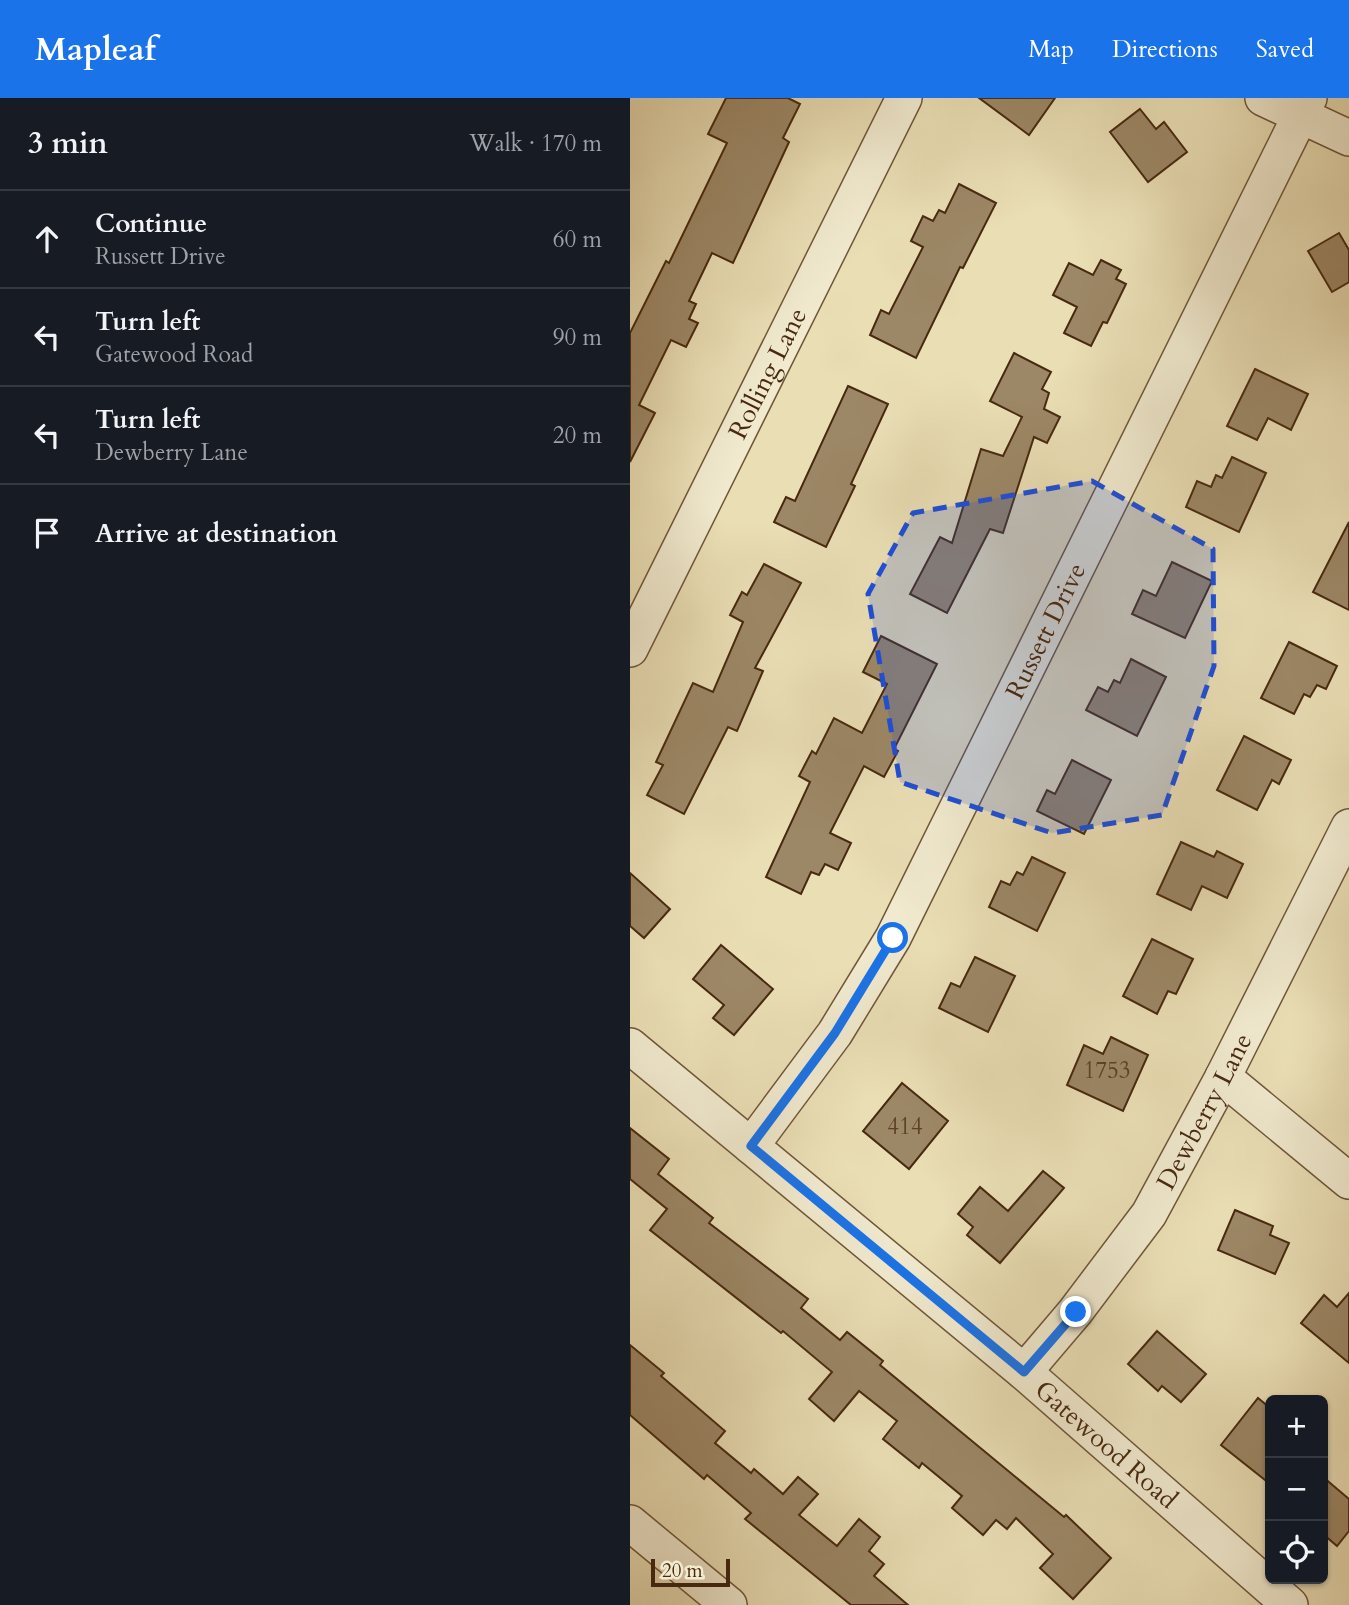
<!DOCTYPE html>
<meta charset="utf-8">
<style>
:root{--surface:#171b24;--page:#242831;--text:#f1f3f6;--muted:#9ea1a6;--line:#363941;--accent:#1a73e8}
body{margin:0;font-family:Cardo,serif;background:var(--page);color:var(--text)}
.controls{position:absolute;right:21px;bottom:21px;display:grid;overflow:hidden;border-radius:10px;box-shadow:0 2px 5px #0004}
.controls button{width:63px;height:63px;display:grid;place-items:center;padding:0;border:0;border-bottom:2px solid var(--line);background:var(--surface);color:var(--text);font:35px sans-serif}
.scale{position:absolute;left:21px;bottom:18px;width:79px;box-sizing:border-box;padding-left:7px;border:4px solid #482910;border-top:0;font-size:19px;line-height:24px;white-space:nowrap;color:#482910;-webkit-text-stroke:5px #f1eacf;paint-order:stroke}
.stop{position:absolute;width:21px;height:21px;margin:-16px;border:5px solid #1a73e8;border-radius:50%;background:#fff}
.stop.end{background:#1a73e8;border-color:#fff;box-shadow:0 2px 7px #0008}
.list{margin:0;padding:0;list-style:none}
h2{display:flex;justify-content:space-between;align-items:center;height:91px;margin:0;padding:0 28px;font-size:30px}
h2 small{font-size:23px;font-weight:400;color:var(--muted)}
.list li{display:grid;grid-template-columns:46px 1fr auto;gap:21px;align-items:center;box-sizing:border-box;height:98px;padding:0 28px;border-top:2px solid var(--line)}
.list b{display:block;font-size:26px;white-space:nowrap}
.list p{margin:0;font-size:23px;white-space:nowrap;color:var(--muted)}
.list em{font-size:23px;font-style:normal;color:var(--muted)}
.icon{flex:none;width:38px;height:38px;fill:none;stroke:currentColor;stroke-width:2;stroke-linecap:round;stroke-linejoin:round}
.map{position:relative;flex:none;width:719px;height:1507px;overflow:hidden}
header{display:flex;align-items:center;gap:42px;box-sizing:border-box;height:98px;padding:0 35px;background:var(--accent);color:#fff}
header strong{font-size:33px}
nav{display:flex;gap:38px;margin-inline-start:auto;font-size:24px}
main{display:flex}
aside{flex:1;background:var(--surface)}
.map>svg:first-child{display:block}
.building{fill:#9c8766;stroke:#482910;stroke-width:2}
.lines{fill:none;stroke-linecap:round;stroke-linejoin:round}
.minor-casing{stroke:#705639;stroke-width:38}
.minor{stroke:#f1eacf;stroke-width:35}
.route{stroke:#1a73e8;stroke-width:9}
.marked{fill:#1d4ed8;fill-opacity:0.2;stroke:#1d4ed8;stroke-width:5;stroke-dasharray:14 9;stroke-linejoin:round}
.labels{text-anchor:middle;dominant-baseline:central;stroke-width:5;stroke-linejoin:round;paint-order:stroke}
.number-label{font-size:23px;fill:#5d4026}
.street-label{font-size:26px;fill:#482910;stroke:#f1eacf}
</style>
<header>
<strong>Mapleaf</strong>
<nav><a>Map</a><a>Directions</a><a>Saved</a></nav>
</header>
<main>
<aside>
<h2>3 min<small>Walk · 170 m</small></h2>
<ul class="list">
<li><svg class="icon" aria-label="ahead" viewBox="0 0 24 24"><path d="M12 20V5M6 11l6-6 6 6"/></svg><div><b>Continue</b><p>Russett Drive</p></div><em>60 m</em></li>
<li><svg class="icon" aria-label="left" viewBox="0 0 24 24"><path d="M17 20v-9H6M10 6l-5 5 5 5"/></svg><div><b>Turn left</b><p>Gatewood Road</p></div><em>90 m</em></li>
<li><svg class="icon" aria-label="left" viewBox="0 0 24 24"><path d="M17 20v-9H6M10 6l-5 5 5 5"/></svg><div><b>Turn left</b><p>Dewberry Lane</p></div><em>20 m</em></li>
<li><svg class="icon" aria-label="arrive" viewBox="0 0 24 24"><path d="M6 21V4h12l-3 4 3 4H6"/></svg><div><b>Arrive at destination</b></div></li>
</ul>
</aside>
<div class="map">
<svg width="719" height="1507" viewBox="0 0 719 1507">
<rect width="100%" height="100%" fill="#eadeb5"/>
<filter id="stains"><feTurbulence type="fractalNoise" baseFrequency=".00286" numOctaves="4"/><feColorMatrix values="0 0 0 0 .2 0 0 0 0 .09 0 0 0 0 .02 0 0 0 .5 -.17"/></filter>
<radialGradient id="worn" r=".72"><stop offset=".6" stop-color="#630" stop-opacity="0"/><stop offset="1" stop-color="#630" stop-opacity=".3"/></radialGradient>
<!-- building -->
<g class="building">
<path d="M96,0h62l12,6 -17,34 6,4 -56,121 -21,-10 -23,48 7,3 -7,15 9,4 -12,24 -15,-7 -32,65 16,8 -25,49v-129l36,-72 3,2 58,-120 -19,-9z"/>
<path d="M349,0h76l-26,37z"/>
<path d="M510,11l16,20 8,-7 23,30 -39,30 -38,-50z"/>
<path d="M329,86l37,19 -33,65 -3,-1 -44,91 -46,-23 11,-25 8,4 34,-67 -12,-6 12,-25 10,5 6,-11 6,3z"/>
<path d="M709,135l10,17v32l-17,10 -24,-41z"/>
<path d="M471,162l20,10 -5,9 10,5 -19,39 -4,-1 -12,24 -27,-13 13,-26 -24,-12 16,-32 24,12z"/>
<path d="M384,255l37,19 -9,17 7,4 -5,16 16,8 -13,26 -13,-6 -31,96 -13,-4 -43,84 -37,-19 30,-57 12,6 29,-94 22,7 19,-39 -32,-16z"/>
<path d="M625,271l53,25 -17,36 -23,-12 -11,22 -30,-14z"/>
<path d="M218,288l40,18 -37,80 4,2 -29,61 -52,-25 12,-25 9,4z"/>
<path d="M602,359l34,16 -27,59 -53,-25 11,-26 14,6 5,-12 6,3z"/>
<path d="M719,424v88l-36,-18z"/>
<path d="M542,464l40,19 -27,57 -53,-24 11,-24 13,6z"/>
<path d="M134,466l37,19 -46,85 8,3 -26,60 -9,-4 -44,87 -37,-19 16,-30 -7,-3 37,-79 20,9 30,-70 -13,-7 12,-23 5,3z"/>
<path d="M251,538l56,28 -43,85 4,2 -14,26 -20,-11 -34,67 21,10 -13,27 -13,-6 -6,11 -8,-3 -10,22 -35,-17 44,-95 -11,-6 13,-25 4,3 18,-36 28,15 25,-49 -24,-12z"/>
<path d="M659,544l48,24 -11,23 -9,-4 -7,12 -6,-3 -10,20 -33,-16z"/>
<path d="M501,561l35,18 -29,59 -51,-26 12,-23 10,5 6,-12 6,3z"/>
<path d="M614,638l47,24 -12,24 -7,-4 -15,30 -40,-20z"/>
<path d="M442,662l39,20 -27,54 -47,-23 10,-21 8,4z"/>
<path d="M551,744l33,15 3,-6 26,13 -16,34 -25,-12 -11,24 -34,-16z"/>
<path d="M402,759l33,16 -28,58 -48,-24 12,-26 9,4 7,-13 6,3z"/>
<path d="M0,775l40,36 -26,29 -14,-12z"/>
<path d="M522,841l41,20 -17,35 -8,-3 -11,23 -34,-18z"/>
<path d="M91,847l52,44 -39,46 -21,-17 11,-13 -31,-26z"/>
<path d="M345,859l40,19 -27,56 -49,-24 12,-25 9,4z"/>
<path d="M481,939l37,18 -25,56 -56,-26 17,-40 19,9z"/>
<path d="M272,985l46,38 -39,48 -46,-38z"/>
<path d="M0,1030l39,31 -11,15 55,44 -4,5 99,76 -7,9 39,32 7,-8 36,29 -3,4 184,152 2,-2 45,43 -38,41 -33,-31 13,-14 -37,-36 -9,11 -11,-9 -13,15 -31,-27 10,-12 -40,-33 -3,5 -36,-29 14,-18 -38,-30 -25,30 -25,-22 23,-27 -49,-41 -2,2 -131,-103 17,-21 -37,-30z"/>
<path d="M413,1073l21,17 -64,75 -33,-28 6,-8 -15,-13 22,-27 28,24z"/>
<path d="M605,1112l38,16 -3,9 19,8 -14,31 -57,-24z"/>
<path d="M719,1195v70l-48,-40 23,-28 13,12z"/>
<path d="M527,1233l49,43 -25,28 -19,-16 -4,5 -30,-27z"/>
<path d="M0,1247l34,28 -3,3 64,55 -10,12 36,30 3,-4 29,25 15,-17 20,17 -19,21 38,31 22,-27 21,18 -11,14 15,13 -10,12 34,29h-57l-106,-86 6,-6 -44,-38 -3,4 -74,-64z"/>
<path d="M628,1300l12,10v76l-49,-39z"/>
<path d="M693,1379l26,22v32l-12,15 -14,-12z"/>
</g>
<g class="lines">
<defs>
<g id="minor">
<path d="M633,0l86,40"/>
<path id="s1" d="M0,551l274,-551"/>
<path id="s2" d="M0,948l394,326 266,233"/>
<path d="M593,979l126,104"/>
<path id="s3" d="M121,1048l84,-113 58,-95 416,-840"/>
<path id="s4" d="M394,1274l51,-60 74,-98 74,-137 126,-250"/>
<path d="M0,1425l99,82"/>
</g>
</defs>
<!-- minor casing -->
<use href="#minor" class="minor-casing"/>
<!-- minor -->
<use href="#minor" class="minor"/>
</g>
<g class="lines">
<!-- route -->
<path class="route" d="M263,840l-58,95 -84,113 273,226 52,-60"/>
</g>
<!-- marked area -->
<path class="marked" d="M462,383l121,68 1,117 -52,149 -110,18 -152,-51 -32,-188 45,-81z"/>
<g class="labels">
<!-- number labels -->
<g class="number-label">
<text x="477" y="972">1753</text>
<text x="275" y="1028">414</text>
</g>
<!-- street labels -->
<g class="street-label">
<text stroke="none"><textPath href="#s1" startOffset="308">Rolling Lane</textPath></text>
<text stroke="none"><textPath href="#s3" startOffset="595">Russett Drive</textPath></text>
<text stroke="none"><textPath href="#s4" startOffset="318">Dewberry Lane</textPath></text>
<text stroke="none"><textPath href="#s2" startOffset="621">Gatewood Road</textPath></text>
</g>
</g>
<rect width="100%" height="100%" filter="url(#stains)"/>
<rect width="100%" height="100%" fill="url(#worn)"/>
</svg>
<div class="controls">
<button>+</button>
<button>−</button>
<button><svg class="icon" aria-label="locate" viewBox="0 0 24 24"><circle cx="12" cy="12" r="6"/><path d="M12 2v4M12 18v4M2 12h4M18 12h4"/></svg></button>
</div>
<div class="scale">20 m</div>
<div class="stop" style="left:263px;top:840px"></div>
<div class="stop end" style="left:446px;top:1214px"></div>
</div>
</main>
